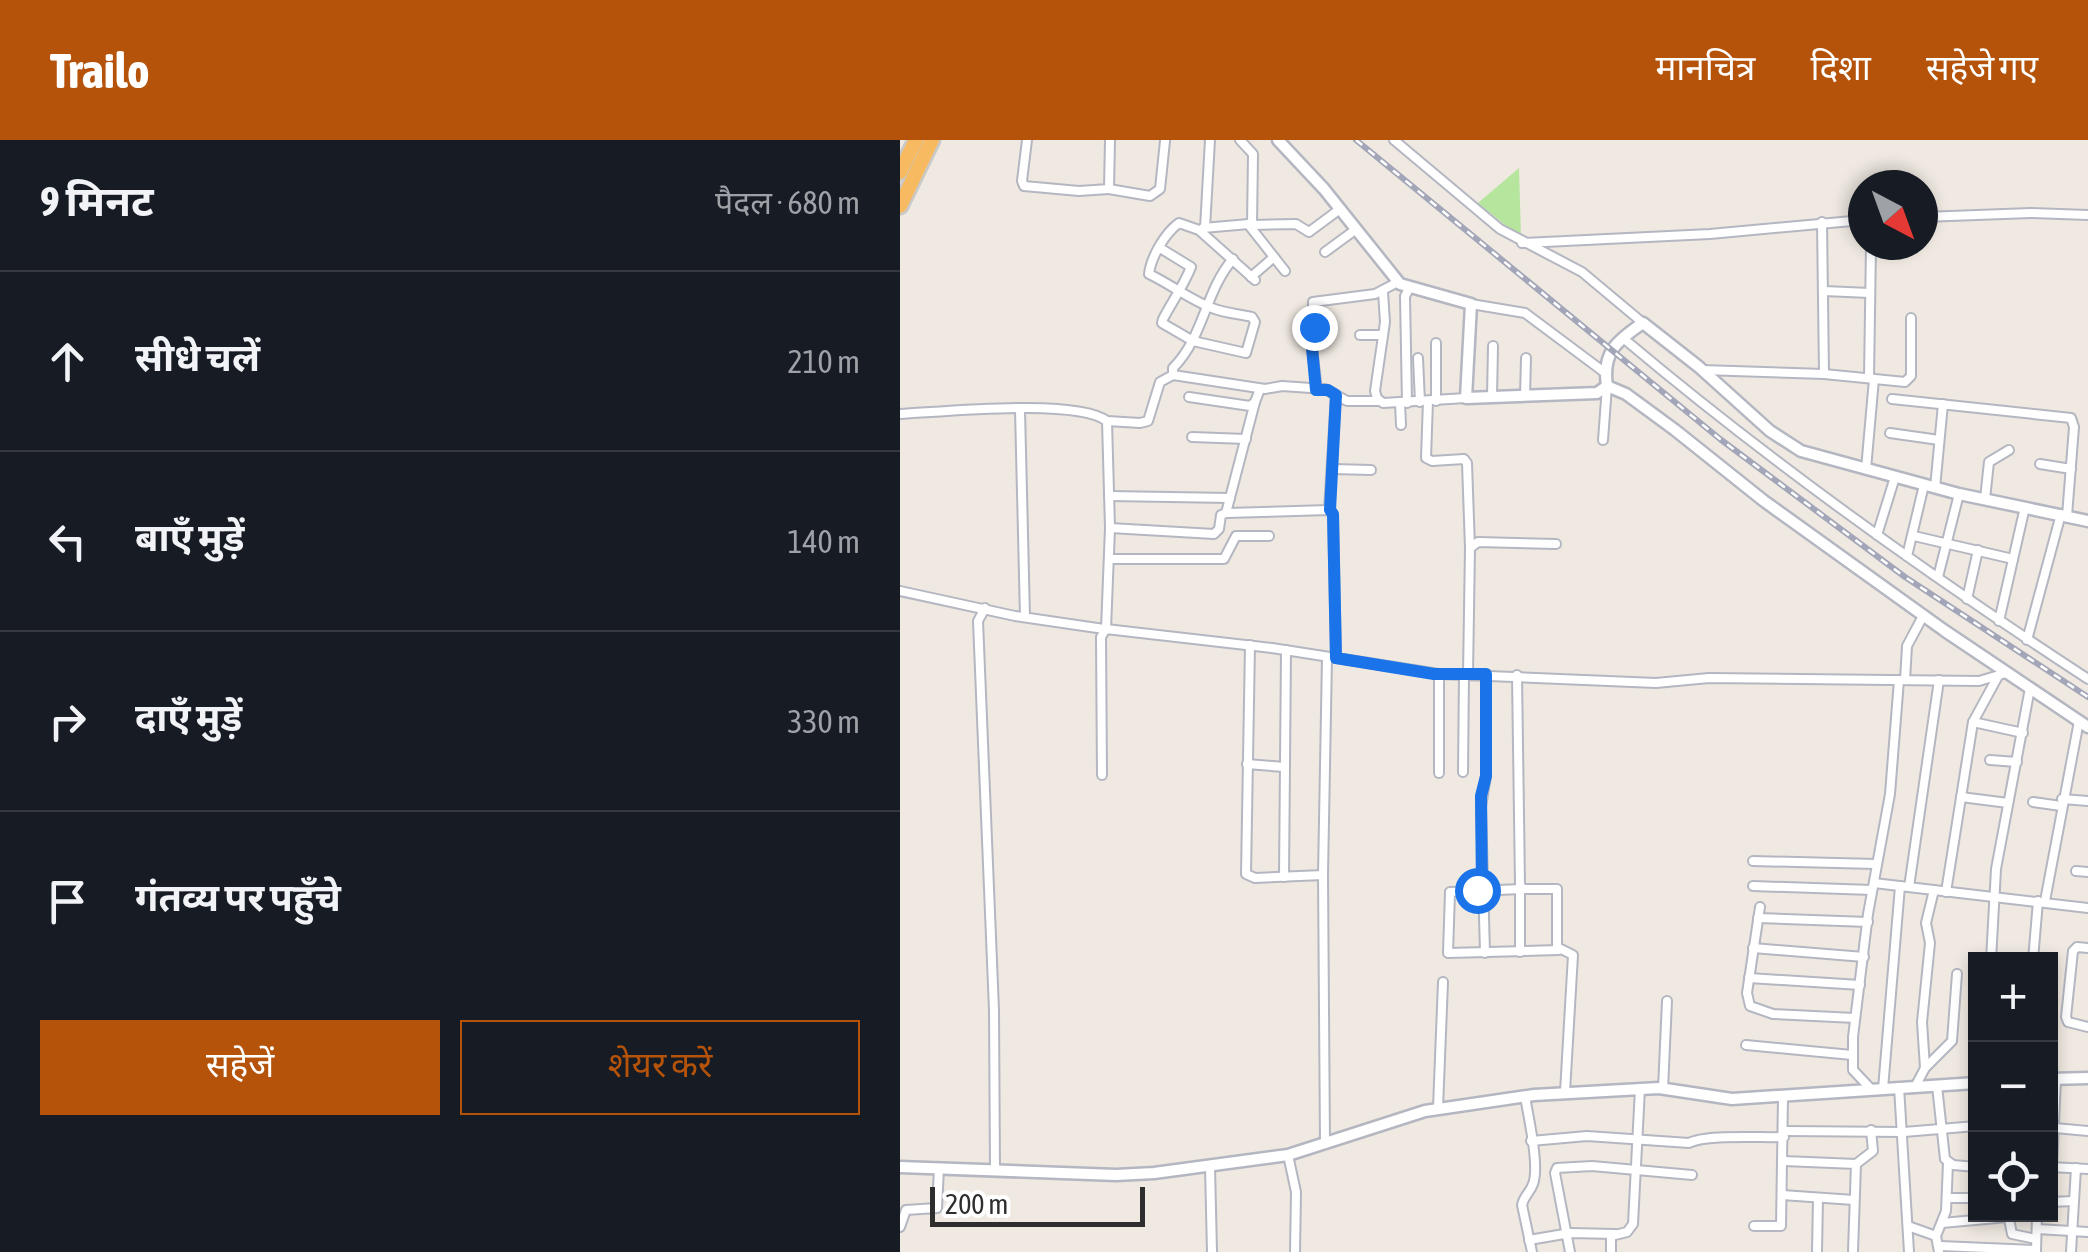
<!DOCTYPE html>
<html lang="hi">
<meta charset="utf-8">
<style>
:root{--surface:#171b24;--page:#242831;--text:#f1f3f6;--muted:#9ea1a6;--line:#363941;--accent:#b45309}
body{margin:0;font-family:"Asap Condensed","Noto Sans Devanagari",sans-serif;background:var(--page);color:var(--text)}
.controls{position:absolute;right:30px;bottom:30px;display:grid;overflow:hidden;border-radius:0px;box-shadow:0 5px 15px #0003}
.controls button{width:90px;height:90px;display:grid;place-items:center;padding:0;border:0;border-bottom:2px solid var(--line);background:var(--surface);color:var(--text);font:50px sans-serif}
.compass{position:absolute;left:948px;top:30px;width:90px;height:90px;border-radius:50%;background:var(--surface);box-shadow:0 5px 15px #0003;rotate:139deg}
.scale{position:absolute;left:30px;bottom:25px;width:215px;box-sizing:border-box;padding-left:10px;border:5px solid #2e2e2e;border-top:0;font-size:28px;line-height:35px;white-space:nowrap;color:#2e2e2e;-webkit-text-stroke:8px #fff;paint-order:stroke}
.stop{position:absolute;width:30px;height:30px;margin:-22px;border:8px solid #1a73e8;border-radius:50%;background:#fff}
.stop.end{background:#1a73e8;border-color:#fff;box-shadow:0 2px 10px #0008}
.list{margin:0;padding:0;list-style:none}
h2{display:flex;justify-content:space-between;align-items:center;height:130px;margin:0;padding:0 40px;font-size:42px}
h2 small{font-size:32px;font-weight:400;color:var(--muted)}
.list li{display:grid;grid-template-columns:65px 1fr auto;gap:30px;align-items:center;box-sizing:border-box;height:180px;padding:0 40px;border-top:2px solid var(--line)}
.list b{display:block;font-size:38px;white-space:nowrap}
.list em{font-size:32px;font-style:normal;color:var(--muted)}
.actions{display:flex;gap:20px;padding:30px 40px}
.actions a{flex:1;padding:22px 0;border:2px solid var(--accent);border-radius:0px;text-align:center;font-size:35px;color:var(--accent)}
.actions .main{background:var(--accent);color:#fff}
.icon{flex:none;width:55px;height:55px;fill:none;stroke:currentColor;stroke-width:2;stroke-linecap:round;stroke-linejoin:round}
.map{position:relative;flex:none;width:1188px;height:1112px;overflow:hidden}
header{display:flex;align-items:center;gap:60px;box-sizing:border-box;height:140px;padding:0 50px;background:var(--accent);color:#fff}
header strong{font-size:48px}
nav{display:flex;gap:55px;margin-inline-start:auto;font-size:35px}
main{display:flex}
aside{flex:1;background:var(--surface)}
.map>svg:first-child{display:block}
.green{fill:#b6e59e}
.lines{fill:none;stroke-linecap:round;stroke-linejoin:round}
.minor-casing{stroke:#b4b7c1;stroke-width:12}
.tertiary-casing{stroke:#b4b7c1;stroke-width:15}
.trunk-casing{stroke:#c9c9c9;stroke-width:19}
.minor{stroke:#fff;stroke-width:8}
.tertiary{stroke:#fff;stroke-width:10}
.trunk{stroke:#f8ba60;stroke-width:14}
.rail-casing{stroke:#a3a6b8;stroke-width:6}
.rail{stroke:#fff;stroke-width:2.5;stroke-dasharray:8;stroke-linecap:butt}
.route{stroke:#1a73e8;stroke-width:12}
</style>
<header>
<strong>Trailo</strong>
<nav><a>मानचित्र</a><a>दिशा</a><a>सहेजे गए</a></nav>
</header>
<main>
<aside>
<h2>9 मिनट<small>पैदल · 680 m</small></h2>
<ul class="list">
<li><svg class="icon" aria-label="ahead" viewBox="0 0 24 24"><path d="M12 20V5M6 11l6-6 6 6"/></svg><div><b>सीधे चलें</b></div><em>210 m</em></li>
<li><svg class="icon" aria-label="left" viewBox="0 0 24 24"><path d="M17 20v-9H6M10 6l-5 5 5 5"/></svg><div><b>बाएँ मुड़ें</b></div><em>140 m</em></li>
<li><svg class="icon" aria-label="right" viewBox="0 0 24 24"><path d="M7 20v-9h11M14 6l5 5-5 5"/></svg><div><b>दाएँ मुड़ें</b></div><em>330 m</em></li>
<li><svg class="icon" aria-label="arrive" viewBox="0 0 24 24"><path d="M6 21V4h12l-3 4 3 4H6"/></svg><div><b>गंतव्य पर पहुँचे</b></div></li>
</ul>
<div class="actions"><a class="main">सहेजें</a><a>शेयर करें</a></div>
</aside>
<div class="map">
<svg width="1188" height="1112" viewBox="0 0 1188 1112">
<rect width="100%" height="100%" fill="#efe9e1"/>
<!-- green -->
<path class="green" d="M619,28l2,70 -43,-35z"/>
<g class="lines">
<defs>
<g id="minor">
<path d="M127,0l-5,41 2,5 55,5 30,-2"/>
<path d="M210,0l-1,49 41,7 10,-7 5,-48"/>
<path d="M340,0l13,14 -1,71 44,-1 13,8 31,-23"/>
<path d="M494,0l106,89 82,43 61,51"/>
<path d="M1023,77l108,-4 57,2"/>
<path d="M922,82l2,152"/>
<path d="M348,84l37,47"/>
<path d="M303,88l46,-4"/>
<path d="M305,88l5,-88"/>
<path d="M622,103l188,-9 153,-14"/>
<path d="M260,108l31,19c-7,18 -19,35 -28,52l-1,4 31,18 53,12 9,-31 -3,-5c-13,-3 -28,-4 -40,-9 -21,-8 -42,-24 -63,-34 2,-17 16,-41 30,-51l20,7 56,50"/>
<path d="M425,112l30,-22"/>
<path d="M333,119c-28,32 -29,78 -60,109v7l92,14 17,-3 43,3 22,12h32"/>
<path d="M351,137l23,-20"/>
<path d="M924,151l46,2"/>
<path d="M483,152l2,30 -10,69 2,7 6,5 83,-5"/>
<path d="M571,164l54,9 79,59"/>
<path d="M460,195h23"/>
<path d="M723,198c147,124 304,236 465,341"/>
<path d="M536,203v58"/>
<path d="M518,218l2,44"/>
<path d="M802,230l122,4 81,8 6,-6v-58"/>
<path d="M969,238l2,-133"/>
<path d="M417,250l-5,-42 1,-46 62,-8 23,-12"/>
<path d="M625,256l1,-38"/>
<path d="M289,257l61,9 5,-4 5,-13"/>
<path d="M592,257l1,-51"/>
<path d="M992,259l179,19 3,9 -7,89"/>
<path d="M528,261l-2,57 6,3 32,-2 3,4 3,85"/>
<path d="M500,263l1,22"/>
<path d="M507,263l-2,-107 4,-7"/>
<path d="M120,270l5,207"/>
<path d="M0,274c42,-2 177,-16 207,7l3,107 -4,101"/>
<path d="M207,281l33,2 8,-2 12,-39 13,-7"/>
<path d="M990,293l49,7"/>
<path d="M292,297l54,2"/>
<path d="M703,300l4,-54"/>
<path d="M1140,324l31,5"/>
<path d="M433,329l38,1"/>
<path d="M966,329l8,-90"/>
<path d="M1035,348l8,-84"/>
<path d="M209,356l121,2"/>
<path d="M1085,359l4,-37 20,-12"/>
<path d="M429,370l7,-115"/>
<path d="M326,373l29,-111"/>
<path d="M210,388l104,6 5,-5 2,-14 5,-2 103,-3 4,5 3,143"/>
<path d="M977,395l18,-58"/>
<path d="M1014,396l99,23"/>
<path d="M1007,416l17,-71"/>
<path d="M209,419h115l12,-23h33"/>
<path d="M1038,437l21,-83"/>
<path d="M0,451l115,25 89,13"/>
<path d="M1067,459l11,-49"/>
<path d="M85,468l-7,13 16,389 1,159"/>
<path d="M1099,481l26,-114"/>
<path d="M1127,500l34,-126"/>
<path d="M350,505l-4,229 9,4 68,-3"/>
<path d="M568,534l2,-126 8,-6 78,2"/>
<path d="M617,535l3,210 3,4h34v58l16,8 -8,137"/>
<path d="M1005,540l2,-34 16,-30"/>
<path d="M1073,582l50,11"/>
<path d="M1090,620l27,2"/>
<path d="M347,624l37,3"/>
<path d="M563,632l1,-98"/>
<path d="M539,633v-99"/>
<path d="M202,635l-1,-138 5,-8 166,19 167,26 217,9 53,-5 270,3 27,-8"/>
<path d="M1061,657l47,6"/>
<path d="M1162,659l26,2"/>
<path d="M1133,662l28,4"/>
<path d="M853,721l123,3"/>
<path d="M1176,731l12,1"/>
<path d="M384,737l2,-227"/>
<path d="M974,743l214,25"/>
<path d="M853,746l119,4"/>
<path d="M1009,747l30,-207"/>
<path d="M620,749v63"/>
<path d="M622,749l-72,3 -2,61 111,-3"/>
<path d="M1046,752l27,-170 24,-44"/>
<path d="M1145,761l34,-180"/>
<path d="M860,767l-13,86 3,13 23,8 82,4"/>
<path d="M858,778l110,4"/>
<path d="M853,808l111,9"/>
<path d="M1188,808l-11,-1 -4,4 -7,66 2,5 20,5"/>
<path d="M585,813l-4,-146 5,-31v-102"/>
<path d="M1091,820l5,-91 34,-181"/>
<path d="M1133,820l5,-59"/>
<path d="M849,838l111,7"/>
<path d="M846,905l106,10"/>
<path d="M1025,928l27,-27 5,-67"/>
<path d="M1037,946l8,73 8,6 23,2"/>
<path d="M999,947l10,165"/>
<path d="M1015,947l10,-19 -3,-46 8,-79 -4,-20 8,-33"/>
<path d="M763,949l4,-88"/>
<path d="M971,949l-18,-19v-33l15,-123 22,-120 9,-114"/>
<path d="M983,949l17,-203"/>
<path d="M625,956c3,20 15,70 8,88 -3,9 -9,11 -11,21l10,47"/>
<path d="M538,968l5,-126"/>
<path d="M1155,988l33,3"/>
<path d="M884,991l120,1 72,-6"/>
<path d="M631,1001l56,-5 102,7c17,-9 72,-5 95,-6"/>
<path d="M425,1004l-2,-269 4,-218"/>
<path d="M388,1015l8,37 -1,60"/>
<path d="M884,1021l72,3 -3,88"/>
<path d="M956,1024l17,-13 -2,-21"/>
<path d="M310,1026l2,86"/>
<path d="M1150,1027l38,2"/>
<path d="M1152,1027l4,-88"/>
<path d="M882,1055l72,5"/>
<path d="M1047,1058h29"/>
<path d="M1150,1062l24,-1"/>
<path d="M1108,1074l4,20 24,5"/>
<path d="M1042,1083l66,-6"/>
<path d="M854,1086h27l2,-129"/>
<path d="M1008,1086l28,10"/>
<path d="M0,1087l6,-17 31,-2 2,-40"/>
<path d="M1137,1089l51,3"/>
<path d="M629,1100l41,-7 45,1"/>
<path d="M1040,1106l96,4"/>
<path d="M670,1112l-15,-79 2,-5 35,-2 100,9"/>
<path d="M711,1112v-16l16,-4 6,-8 7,-136"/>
<path d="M917,1112l1,-54"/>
<path d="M1039,1112l-3,-16 10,-25 2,-48"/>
<path d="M1136,1112l1,-38"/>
<path d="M1171,1112l5,-84"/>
</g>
<g id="tertiary">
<path d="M378,0l46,49 76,95 71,20 -5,94 131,-5 10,-7c-5,-33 9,-45 36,-63l56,44 71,64 31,20 158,43 129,27"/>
<path d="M707,246l19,8 49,36 89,71 181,130 143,96"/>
<path d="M1150,939l38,-1"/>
<path d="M0,1027l216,8 38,-2 134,-18 137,-44 109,-16 125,-7 73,11 244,-16"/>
</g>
<g id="trunk">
<path d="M0,32l16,-32"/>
<path d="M0,66l32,-66"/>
</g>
</defs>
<!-- minor casing -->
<use href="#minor" class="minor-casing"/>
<!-- tertiary casing -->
<use href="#tertiary" class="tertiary-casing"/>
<!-- trunk casing -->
<use href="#trunk" class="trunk-casing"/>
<!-- minor -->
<use href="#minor" class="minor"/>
<!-- tertiary -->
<use href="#tertiary" class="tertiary"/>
<!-- trunk -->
<use href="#trunk" class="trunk"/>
<defs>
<path id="rail" d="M456,0l364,299 185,138 183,120"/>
</defs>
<!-- rail casing -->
<use href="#rail" class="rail-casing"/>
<!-- rail -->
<use href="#rail" class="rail"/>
</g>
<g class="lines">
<!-- route -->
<path class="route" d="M414,187l-2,21 4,42h12l8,5 -6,115 3,4 3,144 98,16h52v102l-5,20 1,94h-5"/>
</g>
</svg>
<div class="controls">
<button>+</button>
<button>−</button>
<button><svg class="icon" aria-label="locate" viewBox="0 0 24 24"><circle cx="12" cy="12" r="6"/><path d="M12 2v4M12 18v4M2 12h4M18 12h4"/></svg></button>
</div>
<svg class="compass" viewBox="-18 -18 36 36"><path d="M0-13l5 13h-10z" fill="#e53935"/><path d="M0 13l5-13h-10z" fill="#9ea1a6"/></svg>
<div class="scale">200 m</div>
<div class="stop" style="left:577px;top:750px"></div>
<div class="stop end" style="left:414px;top:187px"></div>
</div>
</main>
